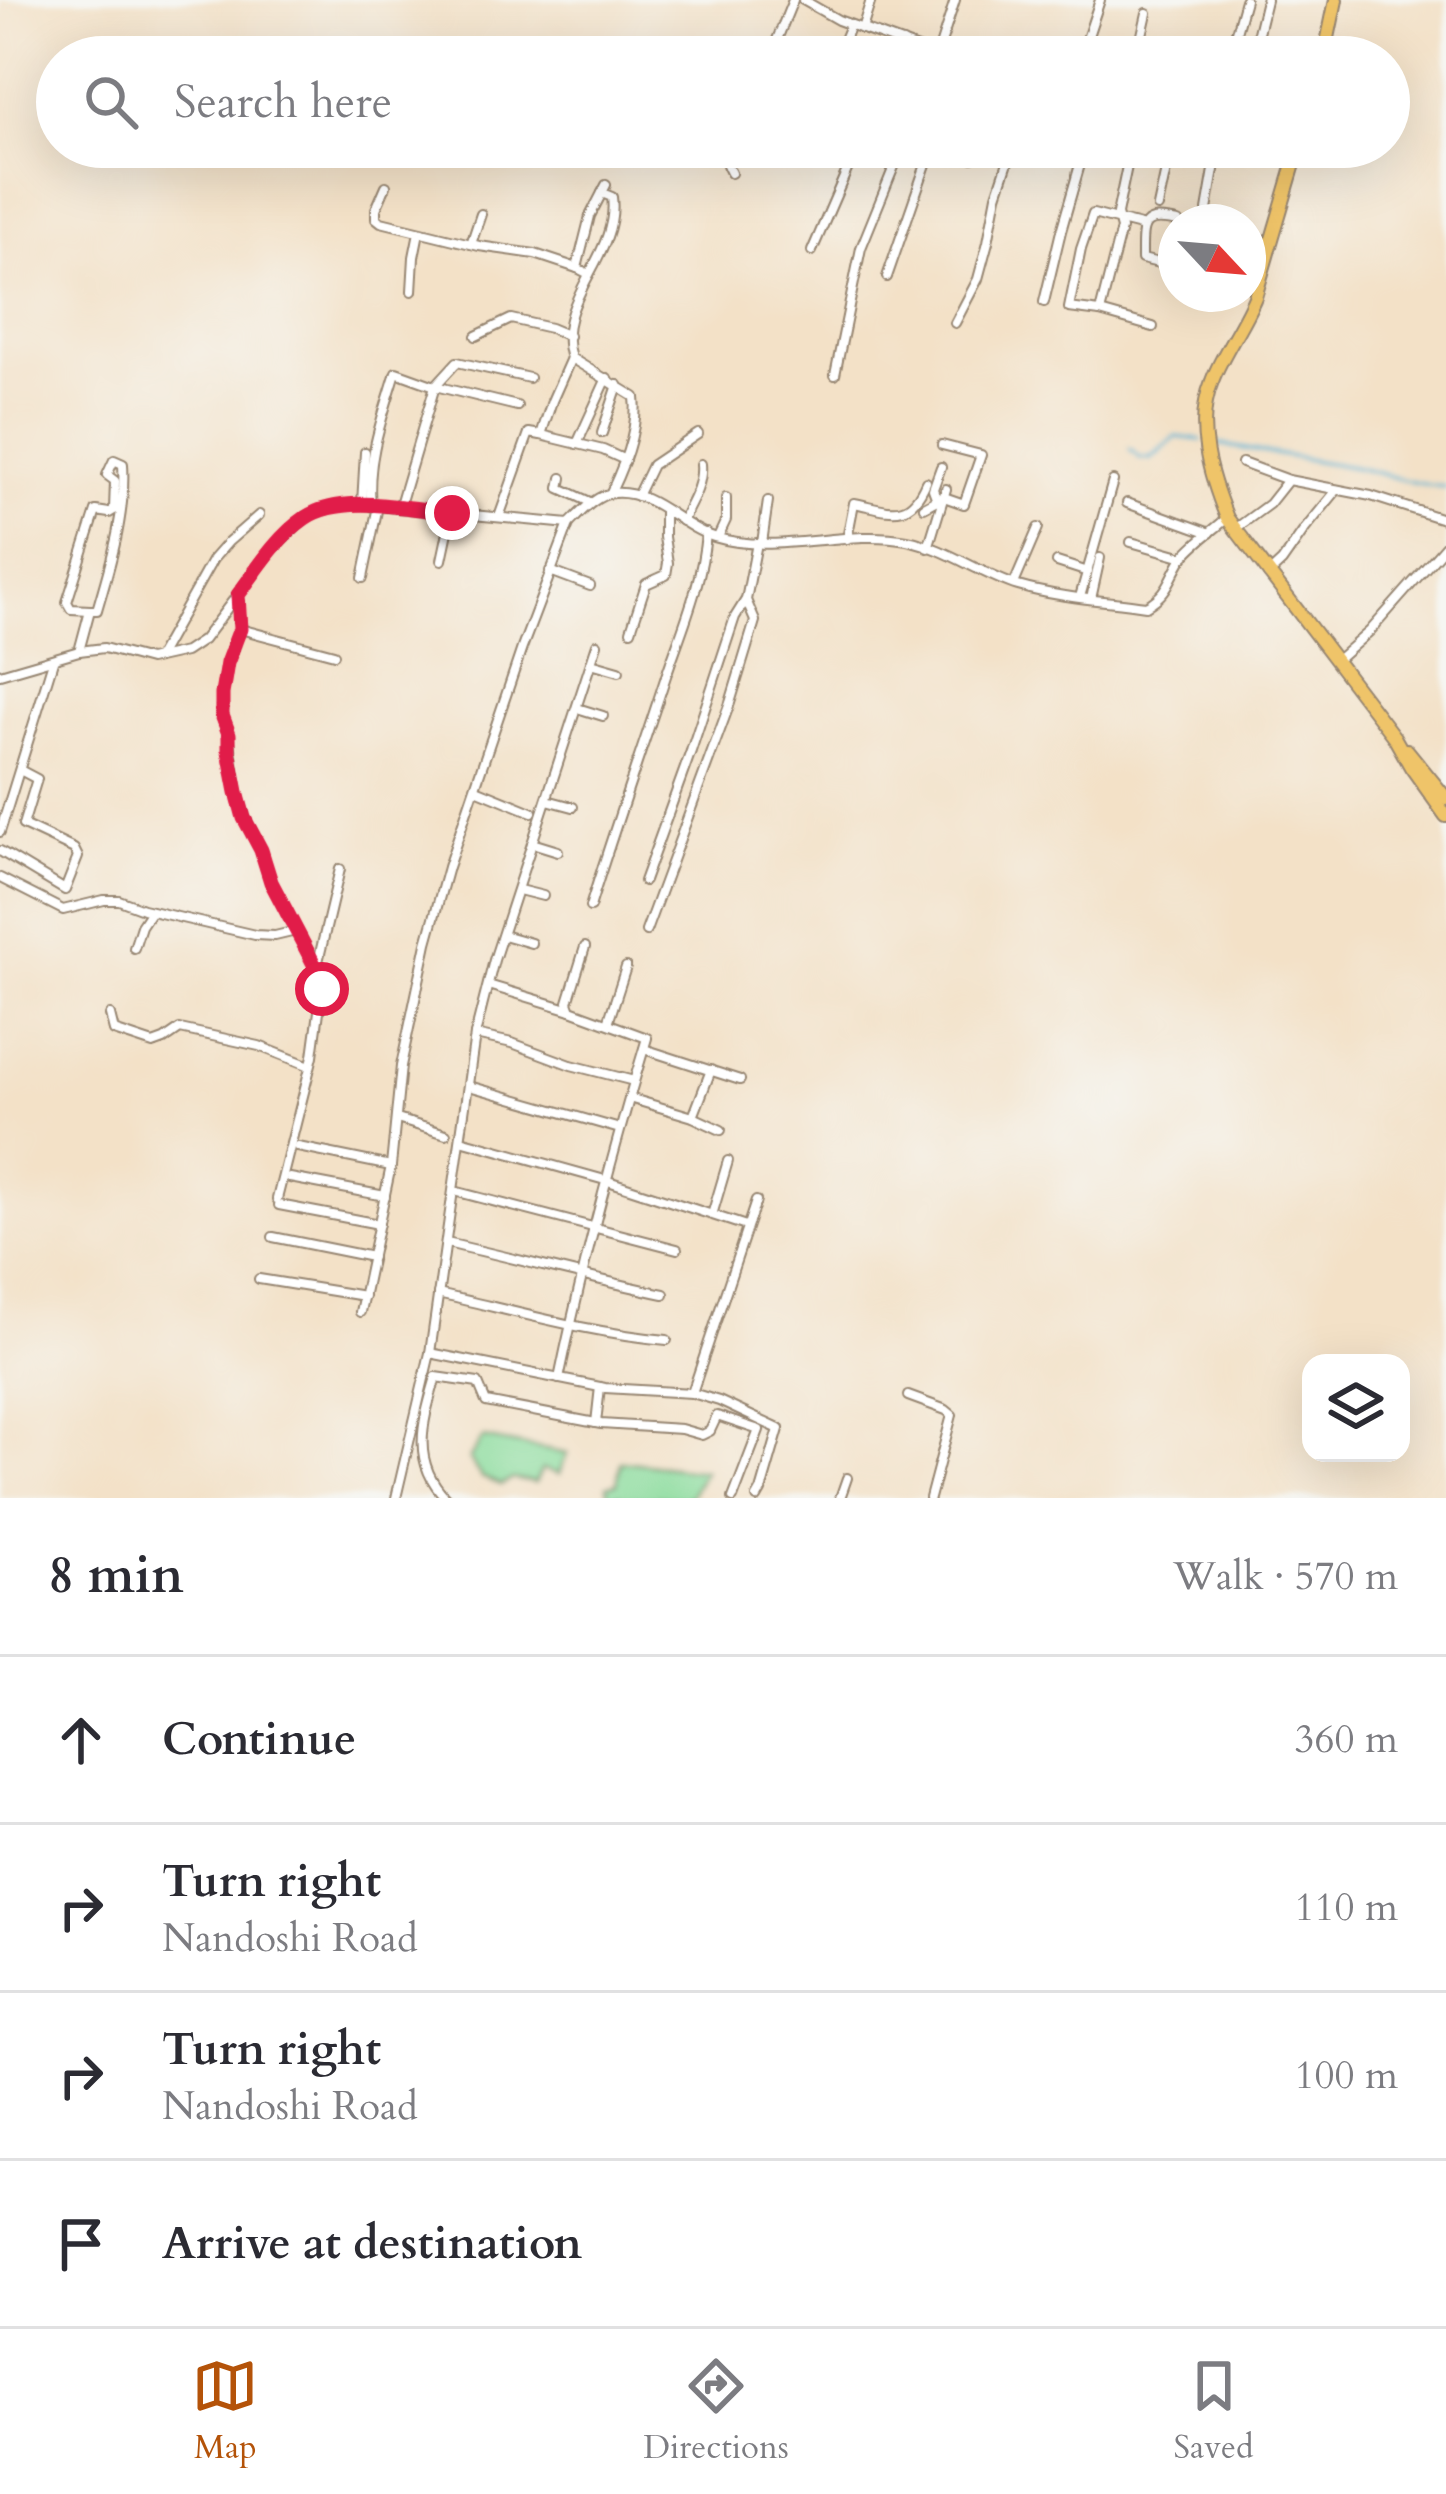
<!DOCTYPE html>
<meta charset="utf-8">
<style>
:root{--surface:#fff;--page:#f2f2f3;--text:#2b2b33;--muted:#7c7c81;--line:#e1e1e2;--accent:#b45309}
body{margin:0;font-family:Cardo,serif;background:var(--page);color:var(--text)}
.controls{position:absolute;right:36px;bottom:36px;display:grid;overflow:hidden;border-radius:24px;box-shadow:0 12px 48px #0002}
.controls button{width:108px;height:108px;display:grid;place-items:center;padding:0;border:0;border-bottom:3px solid var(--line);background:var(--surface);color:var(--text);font:60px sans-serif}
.compass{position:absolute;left:1158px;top:204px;width:108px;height:108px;border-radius:50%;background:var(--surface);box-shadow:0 12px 48px #0002;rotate:116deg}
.stop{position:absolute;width:36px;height:36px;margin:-27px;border:9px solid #e11d48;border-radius:50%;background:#fff}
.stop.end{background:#e11d48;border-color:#fff;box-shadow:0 3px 12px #0008}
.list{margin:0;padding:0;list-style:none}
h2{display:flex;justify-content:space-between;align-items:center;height:156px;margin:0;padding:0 48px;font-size:51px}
h2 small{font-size:39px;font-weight:400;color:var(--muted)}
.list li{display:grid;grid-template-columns:78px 1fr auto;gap:36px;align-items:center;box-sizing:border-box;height:168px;padding:0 48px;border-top:3px solid var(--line)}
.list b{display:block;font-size:45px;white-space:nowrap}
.list p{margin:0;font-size:39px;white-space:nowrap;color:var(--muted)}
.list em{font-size:39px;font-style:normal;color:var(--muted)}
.icon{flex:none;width:66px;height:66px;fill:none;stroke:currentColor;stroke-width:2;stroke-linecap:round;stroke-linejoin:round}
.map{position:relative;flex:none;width:1446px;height:1498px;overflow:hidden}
.search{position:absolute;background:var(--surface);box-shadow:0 12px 48px #0002;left:36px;right:36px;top:36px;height:132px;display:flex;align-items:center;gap:30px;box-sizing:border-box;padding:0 42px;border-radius:66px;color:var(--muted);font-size:45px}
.sheet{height:828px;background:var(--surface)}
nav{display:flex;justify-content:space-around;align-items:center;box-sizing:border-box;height:168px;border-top:3px solid var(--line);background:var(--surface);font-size:33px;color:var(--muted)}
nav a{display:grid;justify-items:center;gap:6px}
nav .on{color:var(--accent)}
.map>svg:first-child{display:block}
.green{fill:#8adc9c;stroke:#62835d;stroke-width:3}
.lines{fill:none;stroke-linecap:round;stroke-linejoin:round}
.stream{stroke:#56b3d4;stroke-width:3}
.minor-casing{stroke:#978672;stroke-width:12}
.primary-casing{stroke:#978672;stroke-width:16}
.minor{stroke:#fff;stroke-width:8}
.primary{stroke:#efc469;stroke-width:12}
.route{stroke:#e11d48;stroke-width:15}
</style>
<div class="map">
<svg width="1446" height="1498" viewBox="0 0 1446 1498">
<rect width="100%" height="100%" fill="#f6f6f2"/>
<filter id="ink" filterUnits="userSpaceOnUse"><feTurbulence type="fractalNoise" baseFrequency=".00833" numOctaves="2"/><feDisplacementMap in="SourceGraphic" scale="24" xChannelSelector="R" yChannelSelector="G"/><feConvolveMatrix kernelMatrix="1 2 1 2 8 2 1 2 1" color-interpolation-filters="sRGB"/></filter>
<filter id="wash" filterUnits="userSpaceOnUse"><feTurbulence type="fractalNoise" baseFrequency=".004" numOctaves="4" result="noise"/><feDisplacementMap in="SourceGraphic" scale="48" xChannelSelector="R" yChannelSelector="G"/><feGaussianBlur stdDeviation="2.7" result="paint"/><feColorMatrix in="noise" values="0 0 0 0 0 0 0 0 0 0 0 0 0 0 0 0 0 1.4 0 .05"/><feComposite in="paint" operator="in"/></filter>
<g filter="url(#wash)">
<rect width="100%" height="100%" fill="#f3e1c7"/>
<!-- green -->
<g class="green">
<path d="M483,1438l84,16 -8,20 -17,-5 -7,14 -22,-4 -12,6 -20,-8 -12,-18z"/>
<path d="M621,1461l83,10 -15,27h-63l-10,-4 -7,3 -2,-11 10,-3z"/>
</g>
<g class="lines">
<!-- stream -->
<g class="stream">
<path d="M1210,442c47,11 95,16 142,25 32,6 61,18 94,20"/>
<path d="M1130,450l10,8 11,1 25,-22 25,3"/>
</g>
</g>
</g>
<g filter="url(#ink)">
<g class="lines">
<defs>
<g id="minor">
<path d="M803,0l35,20 102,37"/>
<path d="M862,29l9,-29"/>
<path d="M838,54l12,-29"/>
<path d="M937,56l18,-56"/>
<path d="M770,57l23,-57"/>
<path d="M896,57l7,-14"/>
<path d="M1081,57l19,-57"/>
<path d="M1137,57l10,-44"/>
<path d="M1229,57l16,-57"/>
<path d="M1252,57l14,-57"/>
<path d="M1272,57l5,-16"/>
<path d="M1131,147l-14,67 4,15 -21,83 -31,-4 12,-59 12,-35 51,13"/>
<path d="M1245,153l49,9"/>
<path d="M973,158l5,-11"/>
<path d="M731,173l-4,-8 7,-18"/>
<path d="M386,186l-10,23v9l5,4 98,24 56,8 42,14"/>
<path d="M1158,207l13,-60"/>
<path d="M1207,210l11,-63"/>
<path d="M471,244l10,-30"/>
<path d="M812,251l45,-104"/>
<path d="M1176,267l-34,-8c0,-34 -2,-45 36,-37"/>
<path d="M589,274l-12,-6 13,-52 16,-31"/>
<path d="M887,277l45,-130"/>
<path d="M412,291l2,-34 5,-25"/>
<path d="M1044,302l17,-71 24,-84"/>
<path d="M1100,312l53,15"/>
<path d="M955,323l23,-44 10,-37 9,-47 16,-48"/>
<path d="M476,336l35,-17 39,9 19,8"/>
<path d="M571,358l64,39c4,30 -11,68 -24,95"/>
<path d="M835,375l26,-127 41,-101"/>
<path d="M602,433l16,-48"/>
<path d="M541,435l62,15 22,10"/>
<path d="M577,444l30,-66"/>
<path d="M1242,463l46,17"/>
<path d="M562,478l-2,10 30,14"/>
<path d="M637,496l15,-31 46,-31"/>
<path d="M937,500l7,-3 20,7 17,-49 -39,-10"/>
<path d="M1127,503l83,30"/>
<path d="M362,504l3,-52"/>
<path d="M371,506c-5,-47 12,-90 25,-134l39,14 82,20"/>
<path d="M924,507l13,-7 -4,-11 8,-22"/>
<path d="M399,508l36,-122 22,-24 72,16"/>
<path d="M499,517l30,-84 12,2 11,-34 19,-43c-19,-57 49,-103 41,-161l-10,-4"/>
<path d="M682,521c9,-18 21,-36 19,-57"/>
<path d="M1235,529l34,-25 19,-24 83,16 75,24"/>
<path d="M718,537l8,-17v-22"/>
<path d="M847,539l7,-36c36,7 55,19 72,-21"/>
<path d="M1131,542l53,15"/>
<path d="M762,543l6,-42"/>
<path d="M928,548l18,-59"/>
<path d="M442,560l10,-47"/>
<path d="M1057,562l31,10"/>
<path d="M550,571l40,15"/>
<path d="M1268,575l14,-13 23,-33 32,-39"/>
<path d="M363,578l15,-72"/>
<path d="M1014,584l24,-56"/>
<path d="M238,596l2,33 -13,34 -5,30v22l7,19 8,58 8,26 16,32 10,32 45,85 6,22 -9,67 -36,143"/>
<path d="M1080,597l33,-116"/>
<path d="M1091,599l9,-41"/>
<path d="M240,629l94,25"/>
<path d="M631,630l15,-46 20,-9 2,-12 -4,-26v-26"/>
<path d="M79,651l11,-41h7c14,-48 29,-96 26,-146l-9,-4 -7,15 8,6 -1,29 -5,3 -13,-2 -29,91 4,7 19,1"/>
<path d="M158,657l55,-98 15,-17 31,-27"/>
<path d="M1337,660l33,-29 76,-86"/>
<path d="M591,663l28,8"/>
<path d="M0,674l79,-23 25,-3 45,12 36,-8 18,-12 70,-92 34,-32 24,-9 25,-3 213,20c12,-12 28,-30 45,-31 39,-3 65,33 100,44 62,19 130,-9 193,3 39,8 73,34 111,46 41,12 86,14 128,20 23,-13 23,-26 36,-47 11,-15 31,-28 45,-41"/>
<path d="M577,708l26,8"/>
<path d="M476,789l56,23"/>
<path d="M547,800l26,7"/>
<path d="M0,832l53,-171"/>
<path d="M532,843l26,8"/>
<path d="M0,851l65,39 13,-33 -4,-8 -51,-24 14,-46 -17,-9"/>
<path d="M0,878l63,32 41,-10h15l24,9 112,26 20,1 21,-5"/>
<path d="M644,881l47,-130 44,-134 10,-16"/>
<path d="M519,890l24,6"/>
<path d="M590,907c24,-78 51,-154 76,-231 16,-47 36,-92 40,-143"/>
<path d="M646,931l84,-228 25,-82 -9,-21 11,-57"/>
<path d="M503,935l28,8"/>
<path d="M134,948l7,-22 10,-15"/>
<path d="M317,966l23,-97"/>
<path d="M488,985l83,25"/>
<path d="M110,1015l4,16 39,13 11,-4 16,-11 79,17 51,20"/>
<path d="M608,1023l18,-56"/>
<path d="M475,1035l37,8 59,22 63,16"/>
<path d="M644,1049l96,31"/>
<path d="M469,1086l151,43"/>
<path d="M629,1098l64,19 28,13"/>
<path d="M693,1117l18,-47"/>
<path d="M397,1119l49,15"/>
<path d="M461,1140l144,40 141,46"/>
<path d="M298,1147l93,19"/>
<path d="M290,1178l95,18"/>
<path d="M454,1191l223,58"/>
<path d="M279,1205l100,19"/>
<path d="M712,1215l16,-54"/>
<path d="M273,1237l99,20"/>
<path d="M446,1243c73,16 145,36 218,51"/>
<path d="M259,1279l105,17"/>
<path d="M438,1294c76,17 151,39 229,46"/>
<path d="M360,1312l31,-146 10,-100 26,-123 21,-76 74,-219 47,-124"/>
<path d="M430,1353l175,35 87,5 27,8 60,28 -18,62 -4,7"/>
<path d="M559,1379c24,-116 54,-228 88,-341l-76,-28 -3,-8 17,-55"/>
<path d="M692,1393l64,-192"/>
<path d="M908,1396l38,14 6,5 -22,83"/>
<path d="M596,1423l4,-36"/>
<path d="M396,1498l34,-145 45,-318 19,-75 103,-316"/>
<path d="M446,1498c-36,-37 -23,-76 -10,-121l42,6 8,19 115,22 80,5 21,6 8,-4 7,-15 42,14 -26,68"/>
<path d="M840,1498l7,-20"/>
</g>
<g id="primary">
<path d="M1324,57l12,-57"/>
<path d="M1299,147l-44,150c-12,29 -32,55 -43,84 -18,44 -2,95 15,137l167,219 17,30 35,49"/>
<path d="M1407,750l39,48"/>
</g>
</defs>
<!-- minor casing -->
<use href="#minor" class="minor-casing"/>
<!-- primary casing -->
<use href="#primary" class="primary-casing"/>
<!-- minor -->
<use href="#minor" class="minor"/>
<!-- primary -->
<use href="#primary" class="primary"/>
</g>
</g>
<g class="lines" filter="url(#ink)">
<!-- route -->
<path class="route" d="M322,989l-6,-21 -45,-86 -10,-32 -17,-32 -7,-26 -8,-41v-17l-7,-19v-21l5,-31 13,-34 -2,-34c20,-27 39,-58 67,-77 36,-25 105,-9 147,-5"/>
</g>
</svg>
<div class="controls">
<button><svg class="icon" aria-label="layers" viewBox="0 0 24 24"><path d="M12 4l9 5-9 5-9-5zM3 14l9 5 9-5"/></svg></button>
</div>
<svg class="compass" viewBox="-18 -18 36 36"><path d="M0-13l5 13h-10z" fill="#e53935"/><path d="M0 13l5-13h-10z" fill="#7c7c81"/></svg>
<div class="stop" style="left:322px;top:989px"></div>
<div class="stop end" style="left:452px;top:513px"></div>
<div class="search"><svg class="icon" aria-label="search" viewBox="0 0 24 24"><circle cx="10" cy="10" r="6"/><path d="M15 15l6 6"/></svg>Search here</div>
</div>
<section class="sheet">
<h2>8 min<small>Walk · 570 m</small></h2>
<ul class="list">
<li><svg class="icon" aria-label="ahead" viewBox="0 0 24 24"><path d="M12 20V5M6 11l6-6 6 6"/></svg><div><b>Continue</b></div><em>360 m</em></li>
<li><svg class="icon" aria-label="right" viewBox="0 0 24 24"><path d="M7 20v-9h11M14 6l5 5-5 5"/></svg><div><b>Turn right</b><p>Nandoshi Road</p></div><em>110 m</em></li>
<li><svg class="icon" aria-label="right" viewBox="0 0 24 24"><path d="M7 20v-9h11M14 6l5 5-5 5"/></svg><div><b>Turn right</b><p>Nandoshi Road</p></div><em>100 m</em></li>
<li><svg class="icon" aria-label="arrive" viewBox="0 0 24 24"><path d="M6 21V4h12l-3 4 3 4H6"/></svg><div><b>Arrive at destination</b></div></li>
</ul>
</section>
<nav>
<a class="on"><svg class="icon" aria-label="map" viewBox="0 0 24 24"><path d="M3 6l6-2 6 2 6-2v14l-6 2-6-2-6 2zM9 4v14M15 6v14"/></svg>Map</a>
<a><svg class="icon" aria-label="directions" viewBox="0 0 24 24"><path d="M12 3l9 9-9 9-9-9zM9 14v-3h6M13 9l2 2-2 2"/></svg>Directions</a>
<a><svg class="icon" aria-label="saved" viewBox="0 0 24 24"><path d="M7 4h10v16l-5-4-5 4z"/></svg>Saved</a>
</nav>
